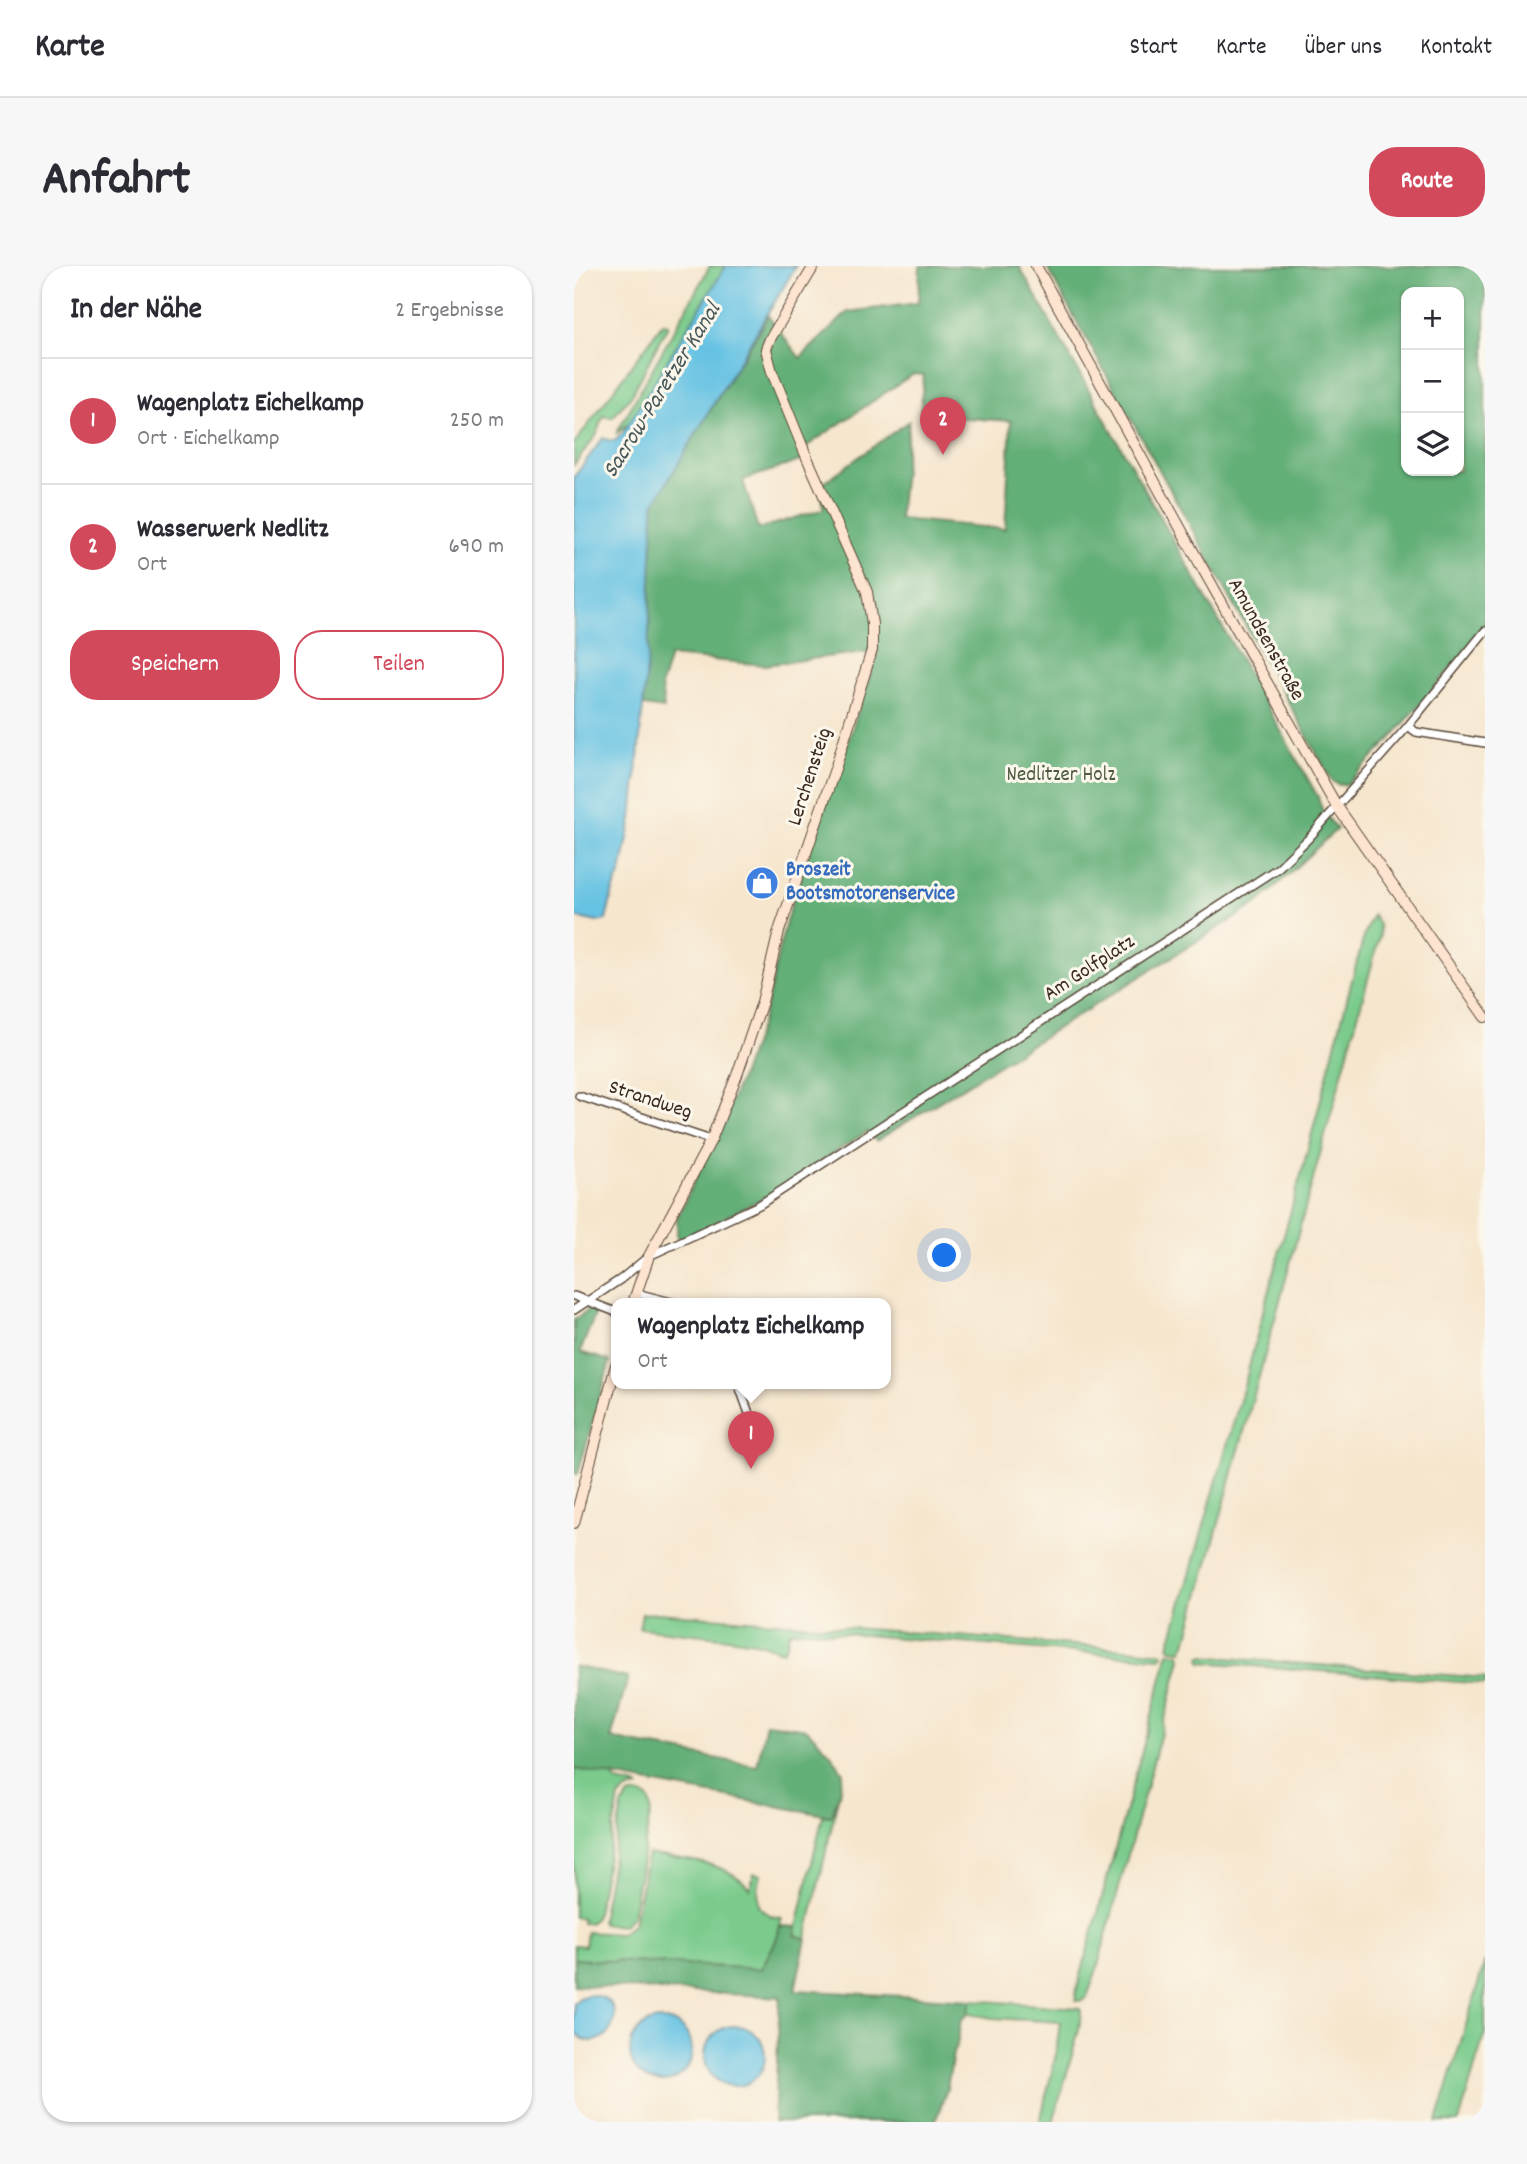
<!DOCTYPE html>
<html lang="de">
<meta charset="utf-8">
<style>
:root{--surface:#fff;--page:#f7f7f7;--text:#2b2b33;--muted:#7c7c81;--line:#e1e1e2;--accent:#d1495b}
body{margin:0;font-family:Dekko,sans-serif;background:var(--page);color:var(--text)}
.controls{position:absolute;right:21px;top:21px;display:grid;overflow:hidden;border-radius:14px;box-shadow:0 2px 5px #0004}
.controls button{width:63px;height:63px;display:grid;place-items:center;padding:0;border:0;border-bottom:2px solid var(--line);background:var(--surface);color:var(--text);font:35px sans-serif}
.you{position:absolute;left:371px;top:990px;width:24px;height:24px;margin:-18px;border:5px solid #fff;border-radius:50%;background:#1a73e8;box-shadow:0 0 0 10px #1a73e833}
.badge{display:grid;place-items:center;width:46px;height:46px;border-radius:50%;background:var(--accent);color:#fff;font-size:23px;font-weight:700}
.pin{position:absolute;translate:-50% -58px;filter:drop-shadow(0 2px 4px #0008)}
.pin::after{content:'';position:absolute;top:37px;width:24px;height:21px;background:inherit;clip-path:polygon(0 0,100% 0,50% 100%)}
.popup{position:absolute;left:37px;top:1032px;width:280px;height:91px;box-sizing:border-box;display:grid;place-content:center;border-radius:14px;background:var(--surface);filter:drop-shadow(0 2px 5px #0005);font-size:23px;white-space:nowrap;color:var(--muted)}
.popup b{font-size:26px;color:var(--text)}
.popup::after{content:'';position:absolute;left:50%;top:100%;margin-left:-14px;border:14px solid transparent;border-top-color:var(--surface)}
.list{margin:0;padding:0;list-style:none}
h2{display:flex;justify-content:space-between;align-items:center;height:91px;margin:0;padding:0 28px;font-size:30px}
h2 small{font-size:23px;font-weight:400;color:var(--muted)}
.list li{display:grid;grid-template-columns:46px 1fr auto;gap:21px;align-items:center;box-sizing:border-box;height:126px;padding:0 28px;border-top:2px solid var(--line)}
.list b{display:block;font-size:26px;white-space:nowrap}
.list p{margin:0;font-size:23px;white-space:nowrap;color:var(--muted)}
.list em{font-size:23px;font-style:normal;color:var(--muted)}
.actions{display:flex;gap:14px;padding:21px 28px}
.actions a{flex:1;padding:16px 0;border:2px solid var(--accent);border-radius:28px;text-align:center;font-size:24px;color:var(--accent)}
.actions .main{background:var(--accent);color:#fff}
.icon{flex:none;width:38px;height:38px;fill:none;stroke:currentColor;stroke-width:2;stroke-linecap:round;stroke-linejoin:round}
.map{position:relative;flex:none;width:911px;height:1856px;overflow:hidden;border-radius:28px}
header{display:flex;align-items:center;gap:42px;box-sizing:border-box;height:98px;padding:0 35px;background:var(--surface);border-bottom:2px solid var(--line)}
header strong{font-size:33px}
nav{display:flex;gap:38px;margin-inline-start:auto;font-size:24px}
.intro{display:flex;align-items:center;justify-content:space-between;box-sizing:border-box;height:168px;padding:0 42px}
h1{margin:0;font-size:49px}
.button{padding:18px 32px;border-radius:28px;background:var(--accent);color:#fff;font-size:24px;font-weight:700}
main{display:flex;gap:42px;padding:0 42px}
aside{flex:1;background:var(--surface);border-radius:28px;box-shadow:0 2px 5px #0004}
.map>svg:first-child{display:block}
.green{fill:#7acb8c;stroke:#5a7a55;stroke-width:2}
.forest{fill:#63af78;stroke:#4f6c4b;stroke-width:2;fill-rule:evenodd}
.water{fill:#66c2e3;stroke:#507680;stroke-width:2}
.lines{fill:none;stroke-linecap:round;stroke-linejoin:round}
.street-casing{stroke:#574638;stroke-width:10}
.secondary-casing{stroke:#574638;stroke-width:12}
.street{stroke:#fff;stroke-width:7}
.secondary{stroke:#fde4d0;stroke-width:10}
.labels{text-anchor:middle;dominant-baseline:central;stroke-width:6;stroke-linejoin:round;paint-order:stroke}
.street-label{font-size:21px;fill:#3b2a1e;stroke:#fbf7ec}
.park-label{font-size:21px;fill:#4e5a3f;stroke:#fbf7ec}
.shop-label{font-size:21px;font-weight:bold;fill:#366cbe;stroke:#fbf7ec;text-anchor:start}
.water-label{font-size:23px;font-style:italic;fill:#485859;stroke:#fbf7ec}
</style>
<header>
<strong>Karte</strong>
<nav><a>Start</a><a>Karte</a><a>Über uns</a><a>Kontakt</a></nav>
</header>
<div class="intro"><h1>Anfahrt</h1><a class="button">Route</a></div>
<main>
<aside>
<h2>In der Nähe<small>2 Ergebnisse</small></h2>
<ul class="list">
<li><span class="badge">1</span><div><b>Wagenplatz Eichelkamp</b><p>Ort · Eichelkamp</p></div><em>250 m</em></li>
<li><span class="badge">2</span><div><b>Wasserwerk Nedlitz</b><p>Ort</p></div><em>690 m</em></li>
</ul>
<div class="actions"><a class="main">Speichern</a><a>Teilen</a></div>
</aside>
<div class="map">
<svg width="911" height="1856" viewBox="0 0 911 1856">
<rect width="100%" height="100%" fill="#fbf7ec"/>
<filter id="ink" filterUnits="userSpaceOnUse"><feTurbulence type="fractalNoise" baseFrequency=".0143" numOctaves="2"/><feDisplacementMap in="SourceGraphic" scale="14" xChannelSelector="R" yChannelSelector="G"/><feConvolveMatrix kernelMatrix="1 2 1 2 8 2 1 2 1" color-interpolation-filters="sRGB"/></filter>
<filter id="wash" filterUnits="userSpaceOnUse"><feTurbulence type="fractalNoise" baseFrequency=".00686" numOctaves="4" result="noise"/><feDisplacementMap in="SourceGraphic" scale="28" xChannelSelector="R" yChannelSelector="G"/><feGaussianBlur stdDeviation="1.57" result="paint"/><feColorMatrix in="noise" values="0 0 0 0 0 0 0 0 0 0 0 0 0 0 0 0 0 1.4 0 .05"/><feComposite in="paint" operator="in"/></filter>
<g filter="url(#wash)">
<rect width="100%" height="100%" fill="#f6e6ce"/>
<!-- green -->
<g class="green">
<path d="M136,0h16l-96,156 -14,12z"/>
<path d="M89,57l5,2 -37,71 -19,22 -8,-2 -4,7 -3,11 -23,31v-21z"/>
<path d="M799,649l6,10 1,10 -194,708 -4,7 -10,-1 -3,-3 2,-6 75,-261 20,-79 36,-129 50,-191 13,-47z"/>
<path d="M84,1347l479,37 25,3 1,2 -3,3 -47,-3 -311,-25 -12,1c-4,6 0,11 -7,20l-28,-9 -26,-4 -90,-10 3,-14z"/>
<path d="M595,1386l11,2 1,5 -84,310 -10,28 -5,4h-6v-8z"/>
<path d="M627,1390l284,22v6l-283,-22 -2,-3z"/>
<path d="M0,1503l38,7 5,6 23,5c-9,2 -15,3 -21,11l-22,115c-3,8 -6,11 -15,10v-5l-8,-1z"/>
<path d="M63,1528c11,2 14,5 14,16l-19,107 -10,9 -19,-2 -2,-3 21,-115 7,-10z"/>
<path d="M265,1528l-33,145 -11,-4 28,-120 8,1z"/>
<path d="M74,1588c33,6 79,6 102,35l4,-16 7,1 -3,13 1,19c7,8 13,12 23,12l-6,23 -15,28 -187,-10v-14l11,1 2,-14 33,2 14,-10z"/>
<path d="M911,1695v71l-26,90h-22z"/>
<path d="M397,1734l108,8 2,3 -2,19 -26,92h-13l16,-68 4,-32 -67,-4 -25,-4z"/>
</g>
<!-- forest -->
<g class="forest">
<path d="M346,0h99l299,531 5,15 14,17 -80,75 -381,237 -9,-9 -98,63 -72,37 -15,6h-5v-20c31,-64 61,-128 84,-195 13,-37 16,-77 29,-114 28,-86 60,-170 88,-257h-14l-99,13 -95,-9 -9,29 3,24 -21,-3 7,-84 3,-118 115,-188 32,42 48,-46 70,-9zM339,108l11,1 -4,40 91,6 -6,108 -106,-10 10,-98 -89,64 4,24 -66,20 -15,-49 63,-21 1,-13z"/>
<path d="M472,0h439v362l-96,113 -42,43 -8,1 -7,-4zM832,26h53v179h-53z"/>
<path d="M17,1042l6,2 -17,42 30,9 -32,113 -4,-1v-153z"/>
<path d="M0,1400l54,12 -17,61 146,27 9,-43 41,6 23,24 13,19 -4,22 -8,22 -257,-47z"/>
<path d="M206,1660l17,1 -2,8 11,4 -11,51 176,10 -3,14 -7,6 -4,25 -4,8 -6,36 -12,33h-161l6,-125 -206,-12v-26l187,10 15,-28z"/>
</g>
<!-- water -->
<g class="water">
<path d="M152,0h70l-142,238 -6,152 -16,162 -11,54 -8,19 -7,29 -9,2 -23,-5v-440l29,-39c9,4 13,4 19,-4z"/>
<path d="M14,1729c51,1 18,70 -14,37v-29l6,-5z"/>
<circle cx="87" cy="1785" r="31"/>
<circle cx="161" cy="1790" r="30"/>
</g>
</g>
<g filter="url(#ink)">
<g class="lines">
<defs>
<g id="street">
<path d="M834,460l8,6 69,11"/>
<path d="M5,830l132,44"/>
<path d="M62,1027l39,10"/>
<path d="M0,1030l42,16"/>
<path d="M0,1044l47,-31 28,-23 110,-51 519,-337 31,-30 99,-112 77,-95"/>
<path d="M164,1117l21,58"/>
</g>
<g id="secondary">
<path d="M462,0l163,296 137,243 149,212"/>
<path d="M59,1037l16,-47 62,-116 26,-65 25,-73 17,-71 57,-165 36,-116v-26l-5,-32 -62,-139 -33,-81 -6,-23 4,-10 44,-73"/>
<path d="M0,1257l42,-158"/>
</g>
</defs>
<!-- street casing -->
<use href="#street" class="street-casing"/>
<!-- secondary casing -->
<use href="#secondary" class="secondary-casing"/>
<!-- street -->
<use href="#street" class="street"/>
<!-- secondary -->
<use href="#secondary" class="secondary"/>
</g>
</g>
<!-- icons -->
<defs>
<symbol id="shop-disc" viewBox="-11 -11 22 22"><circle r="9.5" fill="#3f7fe0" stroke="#fbf7ec"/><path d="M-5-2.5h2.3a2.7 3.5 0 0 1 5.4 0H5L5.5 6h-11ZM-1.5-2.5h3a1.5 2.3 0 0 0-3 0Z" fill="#fff"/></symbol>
</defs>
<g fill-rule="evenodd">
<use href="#shop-disc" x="169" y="598" width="38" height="38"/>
</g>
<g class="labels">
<!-- street labels -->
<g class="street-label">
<text transform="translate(691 374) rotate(61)">Amundsenstraße</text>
<text transform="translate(237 511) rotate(-72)">Lerchensteig</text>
<text transform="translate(516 703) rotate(-33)">Am Golfplatz</text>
<text transform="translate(76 835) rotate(18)">Strandweg</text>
</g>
<!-- park labels -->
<g class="park-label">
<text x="487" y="510">Nedlitzer Holz</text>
</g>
<!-- shop labels -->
<g class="shop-label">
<text x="212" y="605">Broszeit<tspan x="212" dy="24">Bootsmotorenservice</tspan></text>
</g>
<!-- water labels -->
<g class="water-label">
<text transform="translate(89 125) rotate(-58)">Sacrow-Paretzer Kanal</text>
</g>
</g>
</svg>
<div class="controls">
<button>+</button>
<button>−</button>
<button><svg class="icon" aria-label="layers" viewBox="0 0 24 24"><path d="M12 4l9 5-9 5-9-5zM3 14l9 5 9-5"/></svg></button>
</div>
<div class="you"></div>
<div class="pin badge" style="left:177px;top:1203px">1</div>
<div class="popup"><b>Wagenplatz Eichelkamp</b>Ort</div>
<div class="pin badge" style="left:369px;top:189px">2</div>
</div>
</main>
